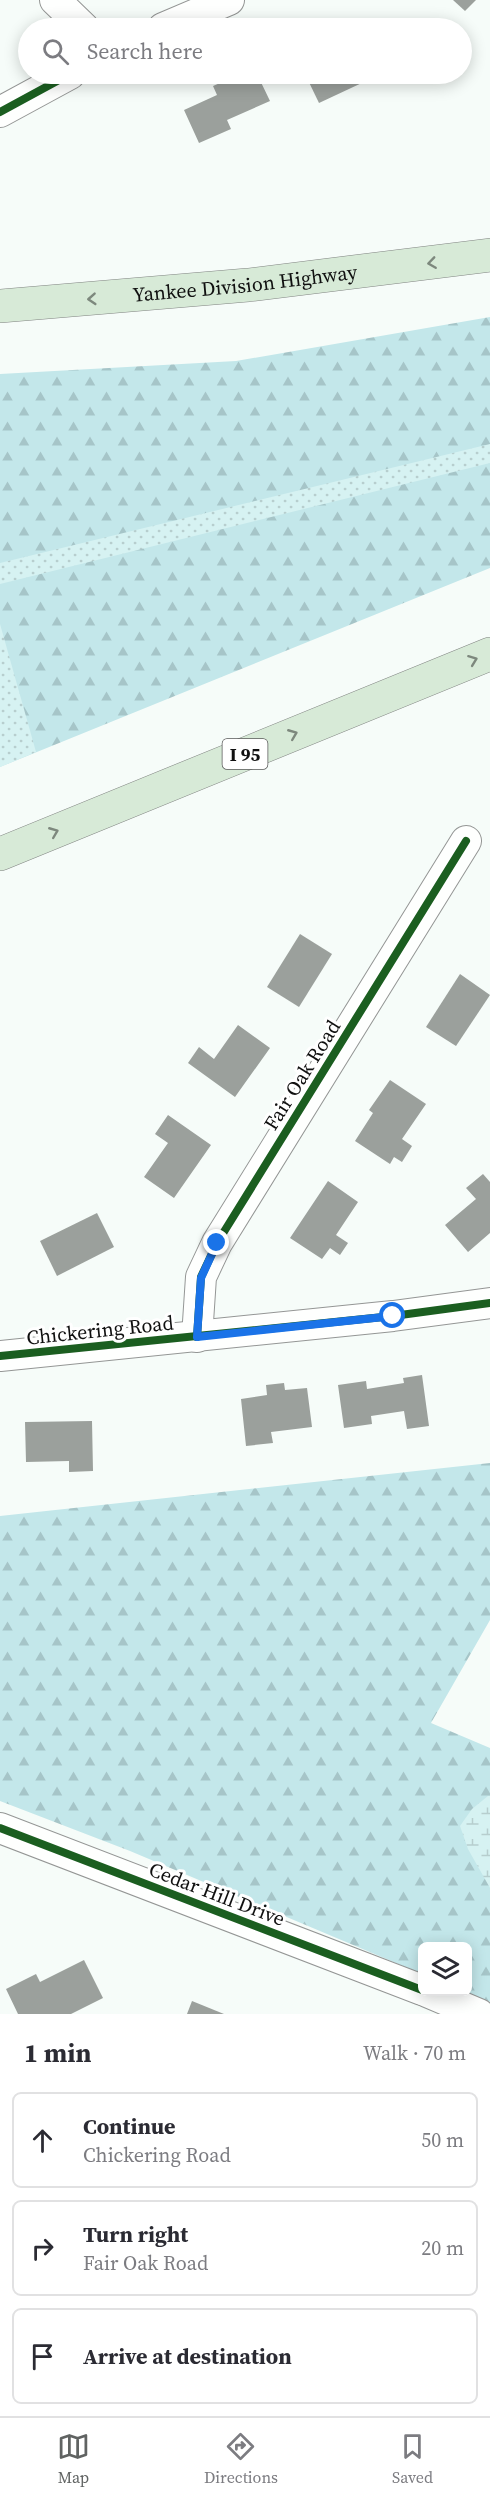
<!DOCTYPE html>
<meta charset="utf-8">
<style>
:root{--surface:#fff;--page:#f2f2f3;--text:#2b2b33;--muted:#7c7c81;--line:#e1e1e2;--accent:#606362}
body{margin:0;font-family:"Source Serif 4",serif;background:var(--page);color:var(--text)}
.controls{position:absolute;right:18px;bottom:18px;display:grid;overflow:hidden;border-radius:9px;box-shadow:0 3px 15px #0003}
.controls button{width:54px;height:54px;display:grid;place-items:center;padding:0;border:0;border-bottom:2px solid var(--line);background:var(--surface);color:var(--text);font:30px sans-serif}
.stop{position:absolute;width:18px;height:18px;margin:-14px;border:4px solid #1a73e8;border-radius:50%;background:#fff}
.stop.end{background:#1a73e8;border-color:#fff;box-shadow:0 2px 6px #0008}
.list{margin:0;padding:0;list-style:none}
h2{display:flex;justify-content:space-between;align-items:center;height:78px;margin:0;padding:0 24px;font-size:26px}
h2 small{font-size:20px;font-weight:400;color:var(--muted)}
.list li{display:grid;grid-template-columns:39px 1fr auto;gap:18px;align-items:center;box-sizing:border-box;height:96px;margin:0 12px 12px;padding:0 12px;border:2px solid var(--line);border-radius:9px}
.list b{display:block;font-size:22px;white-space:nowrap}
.list p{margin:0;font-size:20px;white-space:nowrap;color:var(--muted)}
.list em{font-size:20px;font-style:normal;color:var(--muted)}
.icon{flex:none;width:33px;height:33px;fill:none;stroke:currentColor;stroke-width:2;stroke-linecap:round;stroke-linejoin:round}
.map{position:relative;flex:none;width:490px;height:2014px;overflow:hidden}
.search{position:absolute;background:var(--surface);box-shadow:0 3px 15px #0003;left:18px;right:18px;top:18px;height:66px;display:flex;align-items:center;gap:15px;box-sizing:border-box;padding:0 21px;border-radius:33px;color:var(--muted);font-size:22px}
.sheet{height:402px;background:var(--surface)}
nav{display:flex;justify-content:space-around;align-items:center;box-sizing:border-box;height:84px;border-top:2px solid var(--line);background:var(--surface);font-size:16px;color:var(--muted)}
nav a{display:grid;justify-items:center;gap:3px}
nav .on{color:var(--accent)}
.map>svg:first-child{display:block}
.forest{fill:url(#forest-firs)}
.wetland{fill:url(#wetland-marsh)}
.park{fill:url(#park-dots)}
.building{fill:#9ba09c}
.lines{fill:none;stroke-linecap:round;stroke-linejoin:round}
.minor-casing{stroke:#949695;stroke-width:32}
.motorway-casing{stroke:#818482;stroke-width:34}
.minor{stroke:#fefffe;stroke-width:30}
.motorway{stroke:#d7ead7;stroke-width:33}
.cycleway-casing{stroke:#fff;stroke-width:11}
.cycleway{stroke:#1b5e20;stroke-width:8}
.oneway{stroke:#7d887d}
.route{stroke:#1a73e8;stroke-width:8}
.labels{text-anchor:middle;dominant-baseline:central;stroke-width:6;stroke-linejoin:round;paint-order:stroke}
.shield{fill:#fff;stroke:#585858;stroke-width:1.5}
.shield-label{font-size:18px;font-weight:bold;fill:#101010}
.street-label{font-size:20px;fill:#101010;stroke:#fff}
</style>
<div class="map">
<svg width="490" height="2014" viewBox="0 0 490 2014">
<defs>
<pattern id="forest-firs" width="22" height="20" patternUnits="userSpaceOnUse" patternTransform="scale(1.5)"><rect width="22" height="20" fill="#c3e7ea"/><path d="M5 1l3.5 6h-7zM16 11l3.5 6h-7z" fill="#a6c5c8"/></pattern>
<pattern id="wetland-marsh" width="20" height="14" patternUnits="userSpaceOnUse" patternTransform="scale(1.5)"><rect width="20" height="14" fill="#d6f2f2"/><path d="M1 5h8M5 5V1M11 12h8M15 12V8" fill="none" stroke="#b7cece"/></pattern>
<pattern id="park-dots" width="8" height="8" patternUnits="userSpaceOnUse" patternTransform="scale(1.5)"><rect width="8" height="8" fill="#d6f2f2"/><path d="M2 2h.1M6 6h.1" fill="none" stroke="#b7cece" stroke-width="1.8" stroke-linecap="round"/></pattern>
</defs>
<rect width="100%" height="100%" fill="#f6fcf9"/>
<!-- forest -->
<g class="forest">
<path d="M490,317v251l-490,199v-393l236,-13z"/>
<path d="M490,1463v157l-59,103 59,25v254l-25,-10h3v-46h-46v28l-292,-123 -130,-50v-285z"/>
</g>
<!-- wetland -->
<path class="wetland" d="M488,1796h2v92l-22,-39 -8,-23 12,-17z"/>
<!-- park -->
<g class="park">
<path d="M490,444v19l-490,121v-21z"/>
<path d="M0,624l36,128 -36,15z"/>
</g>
<!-- building -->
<g class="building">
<path d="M453,0h23l-11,11z"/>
<path d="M241,74h16l13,27 -43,19 4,9 -32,14 -15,-33 33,-15 -4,-9z"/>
<path d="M305,74h76l-62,29z"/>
<path d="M300,934l32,20 -33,53 -32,-20z"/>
<path d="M460,974l30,21 -34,51 -30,-19z"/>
<path d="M238,1025l32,23 -35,49 -47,-34 11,-16 15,12z"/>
<path d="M390,1080l36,24 -24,35 10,7 -10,16 -8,-5 -4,7 -35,-23 18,-28 -4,-3z"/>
<path d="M168,1115l43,30 -37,53 -30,-21 24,-34 -13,-9z"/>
<path d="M483,1174l7,8v51l-22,19 -23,-27 31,-26 -10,-11z"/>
<path d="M328,1181l30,21 -22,33 12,8 -8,12 -10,-7 -8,11 -32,-21z"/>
<path d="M97,1213l17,34 -57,29 -17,-35z"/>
<path d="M422,1375l7,51 -22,3 -3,-18 -33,5 1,8 -28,4 -6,-43 28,-4 1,8 37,-6 -1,-5z"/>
<path d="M284,1383l1,7 22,-2 5,39 -41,5 2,11 -27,3 -5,-47 26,-4 -1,-10z"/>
<path d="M92,1421l1,50 -24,1v-11l-43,1 -1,-40z"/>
<path d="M84,1960l19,38 -32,16h-53l-12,-25 30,-15 4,8z"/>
<path d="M192,2001l32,13h-37z"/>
</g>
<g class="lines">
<defs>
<g id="minor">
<path d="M55,0l29,28"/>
<path d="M163,28l66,-28"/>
<path d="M0,112l70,-38"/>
<path d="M197,1337l4,-60 16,-34 249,-402"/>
<path d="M0,1356l393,-40 97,-13"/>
<path d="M0,1828l422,162"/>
<path d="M427,1992l52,22"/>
</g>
<g id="motorway">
<path id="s1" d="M0,306l248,-21 242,-30"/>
<path d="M0,854l490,-200"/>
</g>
</defs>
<!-- minor casing -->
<use href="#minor" class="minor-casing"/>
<!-- motorway casing -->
<use href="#motorway" class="motorway-casing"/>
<!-- minor -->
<use href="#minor" class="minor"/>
<!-- motorway -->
<use href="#motorway" class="motorway"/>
<defs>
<g id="cycleway">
<path d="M0,112l70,-38"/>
<path d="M197,1337l4,-60 16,-34 249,-402"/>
<path d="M0,1356l393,-40 97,-13"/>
<path d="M0,1828l422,162"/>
</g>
</defs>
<!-- cycleway casing -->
<use href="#cycleway" class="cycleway-casing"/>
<!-- cycleway -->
<use href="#cycleway" class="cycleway"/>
</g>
<!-- one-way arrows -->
<defs><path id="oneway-chevron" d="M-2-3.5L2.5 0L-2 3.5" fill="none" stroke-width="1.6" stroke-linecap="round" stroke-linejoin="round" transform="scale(1.5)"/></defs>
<g class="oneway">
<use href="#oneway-chevron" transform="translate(432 263) rotate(172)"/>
<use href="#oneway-chevron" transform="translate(92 299) rotate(176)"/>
<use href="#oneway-chevron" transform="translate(473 660) rotate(-21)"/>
<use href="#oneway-chevron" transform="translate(293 734) rotate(-22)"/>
<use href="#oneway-chevron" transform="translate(54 832) rotate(-22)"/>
</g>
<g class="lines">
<!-- route -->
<path class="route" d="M217,1243l-16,35 -4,59 196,-21"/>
</g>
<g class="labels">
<!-- shield labels -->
<rect class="shield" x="222.5" y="739" width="45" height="30" rx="4.5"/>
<g class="shield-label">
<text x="245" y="754">I 95</text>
</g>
<!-- street labels -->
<g class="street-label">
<text stroke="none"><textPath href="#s1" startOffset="246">Yankee Division Highway</textPath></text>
<text transform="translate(302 1075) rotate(-58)">Fair Oak Road</text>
<text transform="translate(100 1330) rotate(-6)">Chickering Road</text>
<text transform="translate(217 1894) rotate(21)">Cedar Hill Drive</text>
</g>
</g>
</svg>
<div class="controls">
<button><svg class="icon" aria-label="layers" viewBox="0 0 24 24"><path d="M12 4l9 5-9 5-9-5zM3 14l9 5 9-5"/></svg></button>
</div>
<div class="stop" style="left:393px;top:1316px"></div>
<div class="stop end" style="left:217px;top:1243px"></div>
<div class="search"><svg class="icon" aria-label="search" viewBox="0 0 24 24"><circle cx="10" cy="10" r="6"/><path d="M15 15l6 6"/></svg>Search here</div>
</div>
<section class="sheet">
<h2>1 min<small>Walk · 70 m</small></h2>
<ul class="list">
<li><svg class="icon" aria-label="ahead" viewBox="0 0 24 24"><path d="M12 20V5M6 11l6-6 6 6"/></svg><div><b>Continue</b><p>Chickering Road</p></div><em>50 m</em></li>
<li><svg class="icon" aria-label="right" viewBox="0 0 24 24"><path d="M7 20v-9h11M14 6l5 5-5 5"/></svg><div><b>Turn right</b><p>Fair Oak Road</p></div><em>20 m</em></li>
<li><svg class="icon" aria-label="arrive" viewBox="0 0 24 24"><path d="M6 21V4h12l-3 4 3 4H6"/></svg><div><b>Arrive at destination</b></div></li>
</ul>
</section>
<nav>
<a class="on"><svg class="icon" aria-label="map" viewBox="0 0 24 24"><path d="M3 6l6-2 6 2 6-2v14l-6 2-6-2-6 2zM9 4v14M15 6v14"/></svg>Map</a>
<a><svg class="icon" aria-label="directions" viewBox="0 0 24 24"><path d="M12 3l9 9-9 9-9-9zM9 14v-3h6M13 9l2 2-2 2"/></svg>Directions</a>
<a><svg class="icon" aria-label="saved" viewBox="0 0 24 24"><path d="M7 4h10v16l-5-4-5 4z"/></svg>Saved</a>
</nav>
